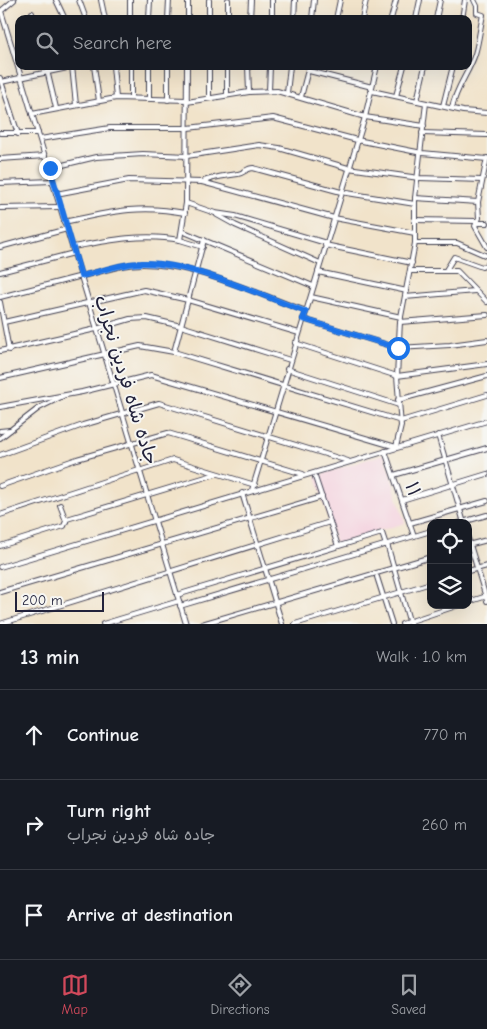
<!DOCTYPE html>
<meta charset="utf-8">
<style>
:root{--surface:#171b24;--page:#20242c;--text:#f1f3f6;--muted:#9ea1a6;--line:#363941;--accent:#d1495b}
body{margin:0;font-family:"Comic Neue","Playpen Sans Arabic",sans-serif;background:var(--page);color:var(--text)}
.controls{position:absolute;right:15px;bottom:15px;display:grid;overflow:hidden;border-radius:10px;box-shadow:0 5px 20px #0002}
.controls button{width:45px;height:45px;display:grid;place-items:center;padding:0;border:0;border-bottom:1px solid var(--line);background:var(--surface);color:var(--text);font:25px sans-serif}
.scale{position:absolute;left:15px;bottom:12px;width:89px;box-sizing:border-box;padding-left:5px;border:2px solid #22223b;border-top:0;font-size:14px;line-height:18px;white-space:nowrap;color:#22223b;-webkit-text-stroke:4px #f6f6f2;paint-order:stroke}
.stop{position:absolute;width:15px;height:15px;margin:-11px;border:4px solid #1a73e8;border-radius:50%;background:#fff}
.stop.end{background:#1a73e8;border-color:#fff;box-shadow:0 1px 5px #0008}
.list{margin:0;padding:0;list-style:none}
h2{display:flex;justify-content:space-between;align-items:center;height:65px;margin:0;padding:0 20px;font-size:21px}
h2 small{font-size:16px;font-weight:400;color:var(--muted)}
.list li{display:grid;grid-template-columns:32px 1fr auto;gap:15px;align-items:center;box-sizing:border-box;height:90px;padding:0 20px;border-top:1px solid var(--line)}
.list b{display:block;font-size:19px;white-space:nowrap}
.list p{margin:0;font-size:16px;white-space:nowrap;color:var(--muted)}
.list em{font-size:16px;font-style:normal;color:var(--muted)}
.icon{flex:none;width:28px;height:28px;fill:none;stroke:currentColor;stroke-width:2;stroke-linecap:round;stroke-linejoin:round}
.map{position:relative;flex:none;width:487px;height:624px;overflow:hidden}
.search{position:absolute;background:var(--surface);box-shadow:0 5px 20px #0002;left:15px;right:15px;top:15px;height:55px;display:flex;align-items:center;gap:12px;box-sizing:border-box;padding:0 18px;border-radius:10px;color:var(--muted);font-size:19px}
.sheet{height:335px;background:var(--surface)}
nav{display:flex;justify-content:space-around;align-items:center;box-sizing:border-box;height:70px;border-top:1px solid var(--line);background:var(--surface);font-size:14px;color:var(--muted)}
nav a{display:grid;justify-items:center;gap:2px}
nav .on{color:var(--accent)}
.map>svg:first-child{display:block}
.built{fill:#f4cfdd}
.lines{fill:none;stroke-linecap:round;stroke-linejoin:round}
.minor-casing{stroke:#413f50;stroke-width:6}
.minor{stroke:#fff;stroke-width:4}
.route{stroke:#1a73e8;stroke-width:6}
.labels{text-anchor:middle;dominant-baseline:central;stroke-width:4;stroke-linejoin:round;paint-order:stroke}
.street-label{font-size:19px;fill:#22223b;stroke:#f6f6f2}
</style>
<div class="map">
<svg width="487" height="624" viewBox="0 0 487 624">
<rect width="100%" height="100%" fill="#f6f6f2"/>
<filter id="ink" filterUnits="userSpaceOnUse"><feTurbulence type="fractalNoise" baseFrequency=".02" numOctaves="2"/><feDisplacementMap in="SourceGraphic" scale="10" xChannelSelector="R" yChannelSelector="G"/><feConvolveMatrix kernelMatrix="1 2 1 2 8 2 1 2 1" color-interpolation-filters="sRGB"/></filter>
<filter id="wash" filterUnits="userSpaceOnUse"><feTurbulence type="fractalNoise" baseFrequency=".0096" numOctaves="4" result="noise"/><feDisplacementMap in="SourceGraphic" scale="20" xChannelSelector="R" yChannelSelector="G"/><feGaussianBlur stdDeviation="1.12" result="paint"/><feColorMatrix in="noise" values="0 0 0 0 0 0 0 0 0 0 0 0 0 0 0 0 0 1.4 0 .05"/><feComposite in="paint" operator="in"/></filter>
<g filter="url(#wash)">
<rect width="100%" height="100%" fill="#f1e3ca"/>
<!-- built -->
<path class="built" d="M384,454l21,69 -69,21 -20,-68z"/>
</g>
<g filter="url(#ink)">
<g class="lines">
<defs>
<g id="minor">
<path d="M14,0l-13,11 185,613"/>
<path d="M56,0l9,19"/>
<path d="M79,0l7,19"/>
<path d="M101,0l4,19"/>
<path d="M130,0v19"/>
<path d="M32,13l1,6"/>
<path d="M149,19l1,-19"/>
<path d="M168,19l1,-19"/>
<path d="M188,19v-19"/>
<path d="M209,19v-19"/>
<path d="M228,19v-19"/>
<path d="M250,19l1,-19"/>
<path d="M272,19v-19"/>
<path d="M294,19l1,-19"/>
<path d="M312,19l2,-19"/>
<path d="M336,19l4,-19"/>
<path d="M362,19l4,-19"/>
<path d="M391,19l5,-19"/>
<path d="M416,19l4,-19"/>
<path d="M436,19l4,-19"/>
<path d="M462,19l3,-19"/>
<path d="M46,66l10,42"/>
<path d="M72,66l4,39"/>
<path d="M94,66l5,35"/>
<path d="M113,66l3,32"/>
<path d="M131,66v32"/>
<path d="M209,66v32"/>
<path d="M248,66l1,26"/>
<path d="M309,71l63,16"/>
<path d="M0,78l18,56"/>
<path d="M1,82l71,-15"/>
<path d="M269,91l1,-25"/>
<path d="M372,91l91,20 24,2"/>
<path d="M287,93l3,-27"/>
<path d="M227,95v-29"/>
<path d="M396,96l8,-30"/>
<path d="M301,97l8,-31"/>
<path d="M149,98v-32"/>
<path d="M168,100v-34"/>
<path d="M417,101l8,-35"/>
<path d="M187,102l62,-10 28,-1 88,26 59,9"/>
<path d="M443,106l10,-40"/>
<path d="M452,108c4,-21 17,-35 23,-54 4,-13 5,-26 8,-39l-6,-2v-7l-3,-6"/>
<path d="M32,114l84,-16 71,2"/>
<path d="M0,133h38"/>
<path d="M422,133l65,2"/>
<path d="M40,139l70,-11h78l85,-10 84,22 65,13 65,6"/>
<path d="M487,158l-9,44 1,16 -4,8 12,21"/>
<path d="M0,159l45,-3"/>
<path d="M50,168l46,-11 47,-3 44,2 72,-11 20,3 69,20 71,10 63,2"/>
<path d="M202,182c12,-6 23,-6 36,-8 6,-1 9,-6 15,-6l88,24 74,12"/>
<path d="M0,183l52,-2"/>
<path d="M56,194l73,-14 73,2 132,36 81,15"/>
<path d="M415,198l63,4"/>
<path d="M186,203l29,10 20,3 91,27"/>
<path d="M0,208l60,-1"/>
<path d="M217,215l18,10 85,38"/>
<path d="M414,220l63,1"/>
<path d="M64,222c46,-10 75,-18 121,-9"/>
<path d="M476,223h11"/>
<path d="M182,231l131,55"/>
<path d="M180,240l23,7"/>
<path d="M415,243h42l30,13"/>
<path d="M325,245l87,18"/>
<path d="M0,247l67,-18"/>
<path d="M73,247c36,-7 71,-14 107,-7l6,-37 1,-137"/>
<path d="M446,270l8,-13 28,10 5,-2"/>
<path d="M411,271h46l30,31"/>
<path d="M0,272l74,-19"/>
<path d="M318,272l89,19"/>
<path d="M0,297l121,-31c57,-11 130,26 185,45"/>
<path d="M311,297l90,20"/>
<path d="M405,297l70,-6"/>
<path d="M0,302l9,48"/>
<path d="M303,319l95,29 52,-3 37,-5"/>
<path d="M4,322l140,-32 44,10 111,33"/>
<path d="M400,322l87,-7"/>
<path d="M295,343l102,33 90,-12"/>
<path d="M0,351l96,-22 34,-10 17,-1 34,8 109,34"/>
<path d="M174,352l30,-112"/>
<path d="M287,369l112,36"/>
<path d="M0,378l140,-32 34,6 227,69 86,-26"/>
<path d="M398,400l89,-24"/>
<path d="M0,407l82,-15 69,-17 245,72 5,-21 -4,-50 3,-54 15,-79v-45l11,-95"/>
<path d="M0,431l10,-1"/>
<path d="M438,435l26,88"/>
<path d="M0,438l39,-30 24,-12"/>
<path d="M385,451l29,85"/>
<path d="M0,455l83,-30 76,-22 189,58"/>
<path d="M139,471l34,-11 82,25"/>
<path d="M394,475l93,-27"/>
<path d="M315,477l23,69"/>
<path d="M0,486l77,-27 91,-26 135,41"/>
<path d="M252,490l113,-373 12,-51"/>
<path d="M242,493l40,131"/>
<path d="M402,500l85,-26"/>
<path d="M60,505l6,16"/>
<path d="M0,515l139,-45"/>
<path d="M410,523l77,-22"/>
<path d="M459,523l28,-8"/>
<path d="M468,538l19,63"/>
<path d="M387,544l23,80"/>
<path d="M468,545l19,-5"/>
<path d="M0,546l64,-20 3,-7 149,-45"/>
<path d="M0,567l487,-146"/>
<path d="M468,571l19,-5"/>
<path d="M377,577l15,47"/>
<path d="M0,592l322,-95"/>
<path d="M177,595l205,-62 4,12"/>
<path d="M468,602l19,-6"/>
<path d="M180,606l251,-75"/>
<path d="M0,624l330,-102"/>
<path d="M103,624l76,-23"/>
<path d="M202,624l229,-67"/>
<path d="M295,624l136,-41"/>
<path d="M402,624l57,-19"/>
</g>
</defs>
<!-- minor casing -->
<use href="#minor" class="minor-casing"/>
<!-- minor -->
<use href="#minor" class="minor"/>
</g>
</g>
<g class="lines" filter="url(#ink)">
<!-- route -->
<path class="route" d="M50,168l31,108c19,-4 40,-13 60,-13 46,-2 120,32 165,49l-3,7 95,29"/>
</g>
<g class="labels">
<!-- street labels -->
<g class="street-label">
<text transform="translate(126 380) rotate(73)">جاده شاه فردین نجراب</text>
<text transform="translate(413 489) rotate(71)">۱۱</text>
</g>
</g>
</svg>
<div class="controls">
<button><svg class="icon" aria-label="locate" viewBox="0 0 24 24"><circle cx="12" cy="12" r="6"/><path d="M12 2v4M12 18v4M2 12h4M18 12h4"/></svg></button>
<button><svg class="icon" aria-label="layers" viewBox="0 0 24 24"><path d="M12 4l9 5-9 5-9-5zM3 14l9 5 9-5"/></svg></button>
</div>
<div class="scale">200 m</div>
<div class="stop" style="left:398px;top:348px"></div>
<div class="stop end" style="left:50px;top:168px"></div>
<div class="search"><svg class="icon" aria-label="search" viewBox="0 0 24 24"><circle cx="10" cy="10" r="6"/><path d="M15 15l6 6"/></svg>Search here</div>
</div>
<section class="sheet">
<h2>13 min<small>Walk · 1.0 km</small></h2>
<ul class="list">
<li><svg class="icon" aria-label="ahead" viewBox="0 0 24 24"><path d="M12 20V5M6 11l6-6 6 6"/></svg><div><b>Continue</b></div><em>770 m</em></li>
<li><svg class="icon" aria-label="right" viewBox="0 0 24 24"><path d="M7 20v-9h11M14 6l5 5-5 5"/></svg><div><b>Turn right</b><p>جاده شاه فردین نجراب</p></div><em>260 m</em></li>
<li><svg class="icon" aria-label="arrive" viewBox="0 0 24 24"><path d="M6 21V4h12l-3 4 3 4H6"/></svg><div><b>Arrive at destination</b></div></li>
</ul>
</section>
<nav>
<a class="on"><svg class="icon" aria-label="map" viewBox="0 0 24 24"><path d="M3 6l6-2 6 2 6-2v14l-6 2-6-2-6 2zM9 4v14M15 6v14"/></svg>Map</a>
<a><svg class="icon" aria-label="directions" viewBox="0 0 24 24"><path d="M12 3l9 9-9 9-9-9zM9 14v-3h6M13 9l2 2-2 2"/></svg>Directions</a>
<a><svg class="icon" aria-label="saved" viewBox="0 0 24 24"><path d="M7 4h10v16l-5-4-5 4z"/></svg>Saved</a>
</nav>
